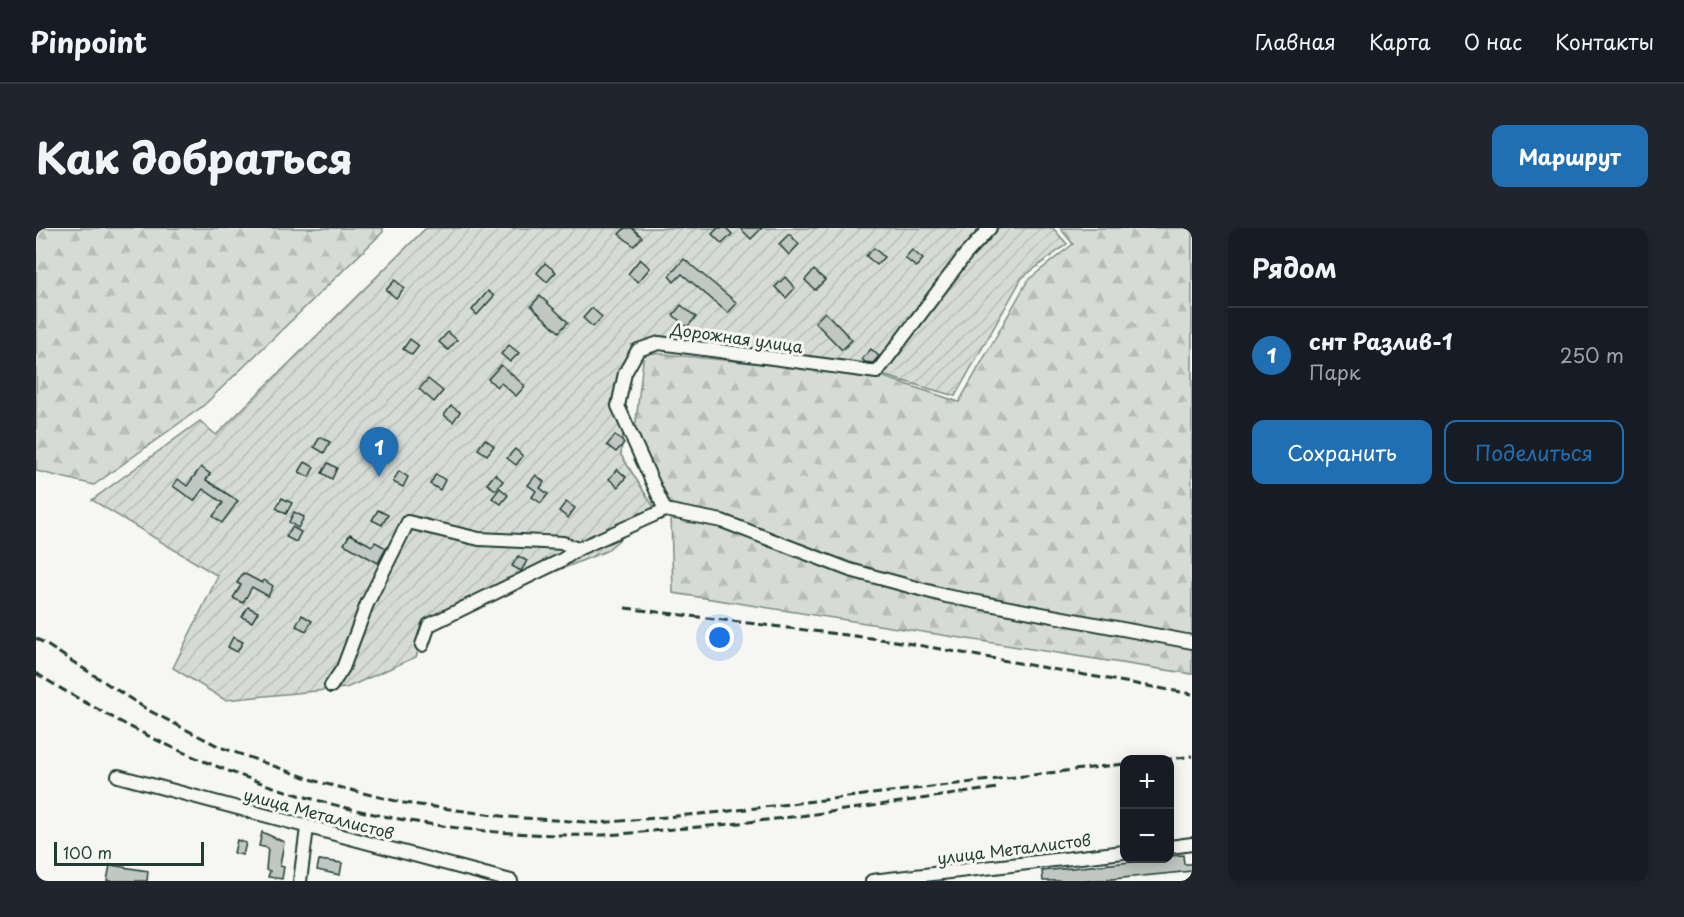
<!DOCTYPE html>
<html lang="ru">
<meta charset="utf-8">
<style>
:root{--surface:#171b24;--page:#20242c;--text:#f1f3f6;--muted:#9ea1a6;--line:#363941;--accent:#1f6fb2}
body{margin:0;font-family:"Playpen Sans",sans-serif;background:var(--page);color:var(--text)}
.controls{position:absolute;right:18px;bottom:18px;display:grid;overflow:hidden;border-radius:12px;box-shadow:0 3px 15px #0003}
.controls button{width:54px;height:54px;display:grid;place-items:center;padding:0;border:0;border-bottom:2px solid var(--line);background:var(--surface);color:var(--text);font:30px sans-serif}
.scale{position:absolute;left:18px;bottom:15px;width:150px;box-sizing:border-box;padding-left:6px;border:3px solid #1f3d34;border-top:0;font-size:16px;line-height:21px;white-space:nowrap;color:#1f3d34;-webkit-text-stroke:4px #f6f6f2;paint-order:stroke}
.you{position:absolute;left:684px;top:410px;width:21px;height:21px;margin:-15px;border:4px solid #fff;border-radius:50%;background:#1a73e8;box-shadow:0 0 0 9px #1a73e833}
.badge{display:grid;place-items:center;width:39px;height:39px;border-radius:50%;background:var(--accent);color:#fff;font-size:20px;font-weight:700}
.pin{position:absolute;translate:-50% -50px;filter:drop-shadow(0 2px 3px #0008)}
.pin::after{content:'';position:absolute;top:32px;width:21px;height:18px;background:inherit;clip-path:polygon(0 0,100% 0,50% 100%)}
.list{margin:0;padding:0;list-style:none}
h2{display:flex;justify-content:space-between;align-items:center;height:78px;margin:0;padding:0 24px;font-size:26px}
h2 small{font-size:20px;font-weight:400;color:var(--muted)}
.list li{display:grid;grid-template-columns:39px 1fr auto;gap:18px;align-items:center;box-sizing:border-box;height:96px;padding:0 24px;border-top:2px solid var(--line)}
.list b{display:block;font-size:22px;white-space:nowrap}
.list p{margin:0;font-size:20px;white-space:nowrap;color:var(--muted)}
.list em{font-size:20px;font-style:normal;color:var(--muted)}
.actions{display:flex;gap:12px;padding:18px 24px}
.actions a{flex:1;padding:14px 0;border:2px solid var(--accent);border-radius:12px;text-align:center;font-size:21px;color:var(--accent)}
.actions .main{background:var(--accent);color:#fff}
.map{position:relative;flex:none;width:1156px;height:653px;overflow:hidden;border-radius:12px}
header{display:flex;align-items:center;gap:36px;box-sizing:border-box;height:84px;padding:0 30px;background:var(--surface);border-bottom:2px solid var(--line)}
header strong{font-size:28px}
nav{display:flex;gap:33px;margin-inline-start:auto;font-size:21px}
.intro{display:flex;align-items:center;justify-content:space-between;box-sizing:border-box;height:144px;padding:0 36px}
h1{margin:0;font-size:42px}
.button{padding:15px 27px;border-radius:12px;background:var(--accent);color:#fff;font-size:21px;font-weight:700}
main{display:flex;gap:36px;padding:0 36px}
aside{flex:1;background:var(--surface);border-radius:12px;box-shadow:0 3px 15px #0003}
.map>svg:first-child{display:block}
.forest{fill:url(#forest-firs);stroke:#7a8c85;stroke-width:1.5}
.garden{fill:url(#garden-furrows);stroke:#7a8c85;stroke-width:1.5}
.building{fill:#c1c8c3;stroke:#1f3d34;stroke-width:1.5}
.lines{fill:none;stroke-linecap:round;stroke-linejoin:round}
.street-casing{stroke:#1f3d34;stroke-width:16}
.street{stroke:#f6f6f2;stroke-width:12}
.rail{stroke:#1f3d34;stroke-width:3;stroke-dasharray:9 4.5;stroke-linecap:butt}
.labels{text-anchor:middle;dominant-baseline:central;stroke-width:6;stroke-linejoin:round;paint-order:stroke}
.street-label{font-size:16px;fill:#1f3d34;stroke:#f6f6f2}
</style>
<header>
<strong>Pinpoint</strong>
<nav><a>Главная</a><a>Карта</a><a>О нас</a><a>Контакты</a></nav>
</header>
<div class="intro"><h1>Как добраться</h1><a class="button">Маршрут</a></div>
<main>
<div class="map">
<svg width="1156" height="653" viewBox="0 0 1156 653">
<defs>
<pattern id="forest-firs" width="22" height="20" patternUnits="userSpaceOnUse" patternTransform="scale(1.5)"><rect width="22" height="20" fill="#d6dbd6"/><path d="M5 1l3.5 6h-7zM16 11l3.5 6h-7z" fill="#b7bdb8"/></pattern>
<pattern id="garden-furrows" width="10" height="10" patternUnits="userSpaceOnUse" patternTransform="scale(1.5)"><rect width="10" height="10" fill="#d6dbd6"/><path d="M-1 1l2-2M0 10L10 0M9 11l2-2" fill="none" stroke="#b7bdb8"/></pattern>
</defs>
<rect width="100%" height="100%" fill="#f6f6f2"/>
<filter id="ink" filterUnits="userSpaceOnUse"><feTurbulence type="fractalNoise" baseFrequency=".0167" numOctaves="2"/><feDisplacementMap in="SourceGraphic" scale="12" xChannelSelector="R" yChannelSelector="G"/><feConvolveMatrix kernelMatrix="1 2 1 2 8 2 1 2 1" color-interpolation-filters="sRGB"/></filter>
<g filter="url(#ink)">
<!-- forest -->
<g class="forest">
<path d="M0,0h347v4l-180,174 -109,79 -58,-14z"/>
<path d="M1024,0h132v446l-519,-81 -2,-77 -36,-86 9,-78 237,24 78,26 69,-122 45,-36z"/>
</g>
<!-- garden -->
<path class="garden" d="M390,0h627l14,16 -45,34 -67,118 -76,-22 -248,-29 -10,110 34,54 -49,42 -178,72 -12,34 -70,31 -121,12 -52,-32 45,-92 -126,-76 108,-79 16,14z"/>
<!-- building -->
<g class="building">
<path d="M589,0h7l10,9 -8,9 -15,-12z"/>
<path d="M682,0h8l6,6 -10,10 -10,-10z"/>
<path d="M704,0h22l-11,11z"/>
<path d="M753,6l10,10 -10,11 -10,-11z"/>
<path d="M838,20l10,9 -7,8 -11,-9z"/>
<path d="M876,22l11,9 -7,8 -11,-9z"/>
<path d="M604,31l10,9 -12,14 -10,-8z"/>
<path d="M648,31l53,44 -9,10 -46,-39 -8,8 -5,-6z"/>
<path d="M509,35l11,9 -9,10 -10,-9z"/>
<path d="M778,42l11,10 -10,10 -10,-10z"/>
<path d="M749,49l10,11 -9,10 -11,-11z"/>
<path d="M359,52l9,8 -8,10 -10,-8z"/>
<path d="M452,63l6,5 -17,19 -5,-5z"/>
<path d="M504,68l28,26 -9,10 -28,-26z"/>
<path d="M645,77l15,12 -9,10 -14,-12z"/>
<path d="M556,80l10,9 -9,10 -10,-9z"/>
<path d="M789,84l27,28 -10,10 -27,-28z"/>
<path d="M412,104l9,8 -9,10 -9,-8z"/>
<path d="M374,111l9,7 -7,9 -9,-6z"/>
<path d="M473,117l10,8 -9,9 -9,-8z"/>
<path d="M835,121l8,7 -6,7 -8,-1 -3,-3z"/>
<path d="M465,137l24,21 -9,10 -15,-13 -4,4 -9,-8z"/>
<path d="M392,151l15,12 -9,11 -15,-13z"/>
<path d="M415,178l9,6 -7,10 -9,-7z"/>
<path d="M579,207l9,8 -8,9 -9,-7z"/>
<path d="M284,209l10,5 -6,11 -10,-6z"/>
<path d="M449,211l9,7 -7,9 -9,-6z"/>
<path d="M479,221l8,7 -7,9 -9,-7z"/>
<path d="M269,234l9,5 -5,10 -10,-5z"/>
<path d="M292,235l9,5 -5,11 -10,-6z"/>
<path d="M165,239l9,7 -4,6 32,21 -16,22 -9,-7 10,-13 -20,-14 -9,12 -21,-15 5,-7 9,7z"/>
<path d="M581,241l9,8 -8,10 -9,-8z"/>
<path d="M363,243l9,6 -5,10 -10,-5z"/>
<path d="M400,246l9,6 -5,10 -10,-6z"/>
<path d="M459,246l8,7 -7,9 -9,-6z"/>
<path d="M500,247l8,7 -4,6 8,6 -7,9 -9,-6 4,-6 -8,-6z"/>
<path d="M464,260l8,7 -7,9 -9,-6z"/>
<path d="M246,270l10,5 -6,11 -10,-6z"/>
<path d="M530,274l9,6 -7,10 -9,-7z"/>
<path d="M342,282l10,5 -6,10 -10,-5z"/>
<path d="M258,284l10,5 -6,11 -9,-6z"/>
<path d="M256,299l9,5 -5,10 -10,-5z"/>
<path d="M314,306l22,12 3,-4 11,6 -8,15 -34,-19z"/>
<path d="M482,328l9,5 -6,10 -9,-5z"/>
<path d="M207,345l19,10 2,-3 9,6 -5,10 -16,-9 -9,16 -10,-5 8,-13 -4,-2z"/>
<path d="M212,379l10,5 -6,10 -10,-5z"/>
<path d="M266,387l10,6 -6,10 -10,-5z"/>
<path d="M197,409l10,5 -6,10 -9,-5z"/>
<path d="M226,604l22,10 -4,24 4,1 -2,12 -14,-2 2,-6 -4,-1 2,-22 -9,-2z"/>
<path d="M201,612l9,3 -3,12 -9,-2z"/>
<path d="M1147,627l1,9h8v7l-99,10h-50l-1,-10 128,-13v-2z"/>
<path d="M283,632l23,3 -2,12 -23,-5z"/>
<path d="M74,637l38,6 -1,10h-40z"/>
</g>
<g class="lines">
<defs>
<g id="street">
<path d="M629,282l57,11 128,49 96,26 246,46"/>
<path d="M386,417l7,-20 133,-65 16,-11"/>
<path d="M295,458l12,-18 24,-64 41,-82 71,17 84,4 15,6 87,-39 -47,-104 7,-33 13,-23 21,-7 218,29 88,-117 25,-27"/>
<path d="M82,548l393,105"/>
<path d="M1134,619l22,-3"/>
<path d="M264,653l7,-53"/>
<path d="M836,653l252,-29"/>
</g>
</defs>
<!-- street casing -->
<use href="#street" class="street-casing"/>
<!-- street -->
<use href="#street" class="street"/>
<!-- rail -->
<g class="rail">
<path d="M589,380l270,33 297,53"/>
<path d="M0,410l112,72 72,37 102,36 82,20 105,14 90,6 123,-11 402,-48"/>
<path d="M0,445c21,14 43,26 65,38 151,85 320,127 493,124 27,0 54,-4 80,-6 108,-8 216,-26 323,-41"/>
<path d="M1127,532l29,-4"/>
</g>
</g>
</g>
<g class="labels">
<!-- street labels -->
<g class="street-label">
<text transform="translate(701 109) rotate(8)">Дорожная улица</text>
<text transform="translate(283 585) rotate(15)">улица Металлистов</text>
<text transform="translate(978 620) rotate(-7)">улица Металлистов</text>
</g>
</g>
</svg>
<div class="controls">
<button>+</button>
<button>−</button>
</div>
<div class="scale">100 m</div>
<div class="you"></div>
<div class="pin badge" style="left:343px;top:249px">1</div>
</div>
<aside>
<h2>Рядом<small></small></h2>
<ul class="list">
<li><span class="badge">1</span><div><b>снт Разлив-1</b><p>Парк</p></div><em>250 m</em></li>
</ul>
<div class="actions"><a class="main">Сохранить</a><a>Поделиться</a></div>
</aside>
</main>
